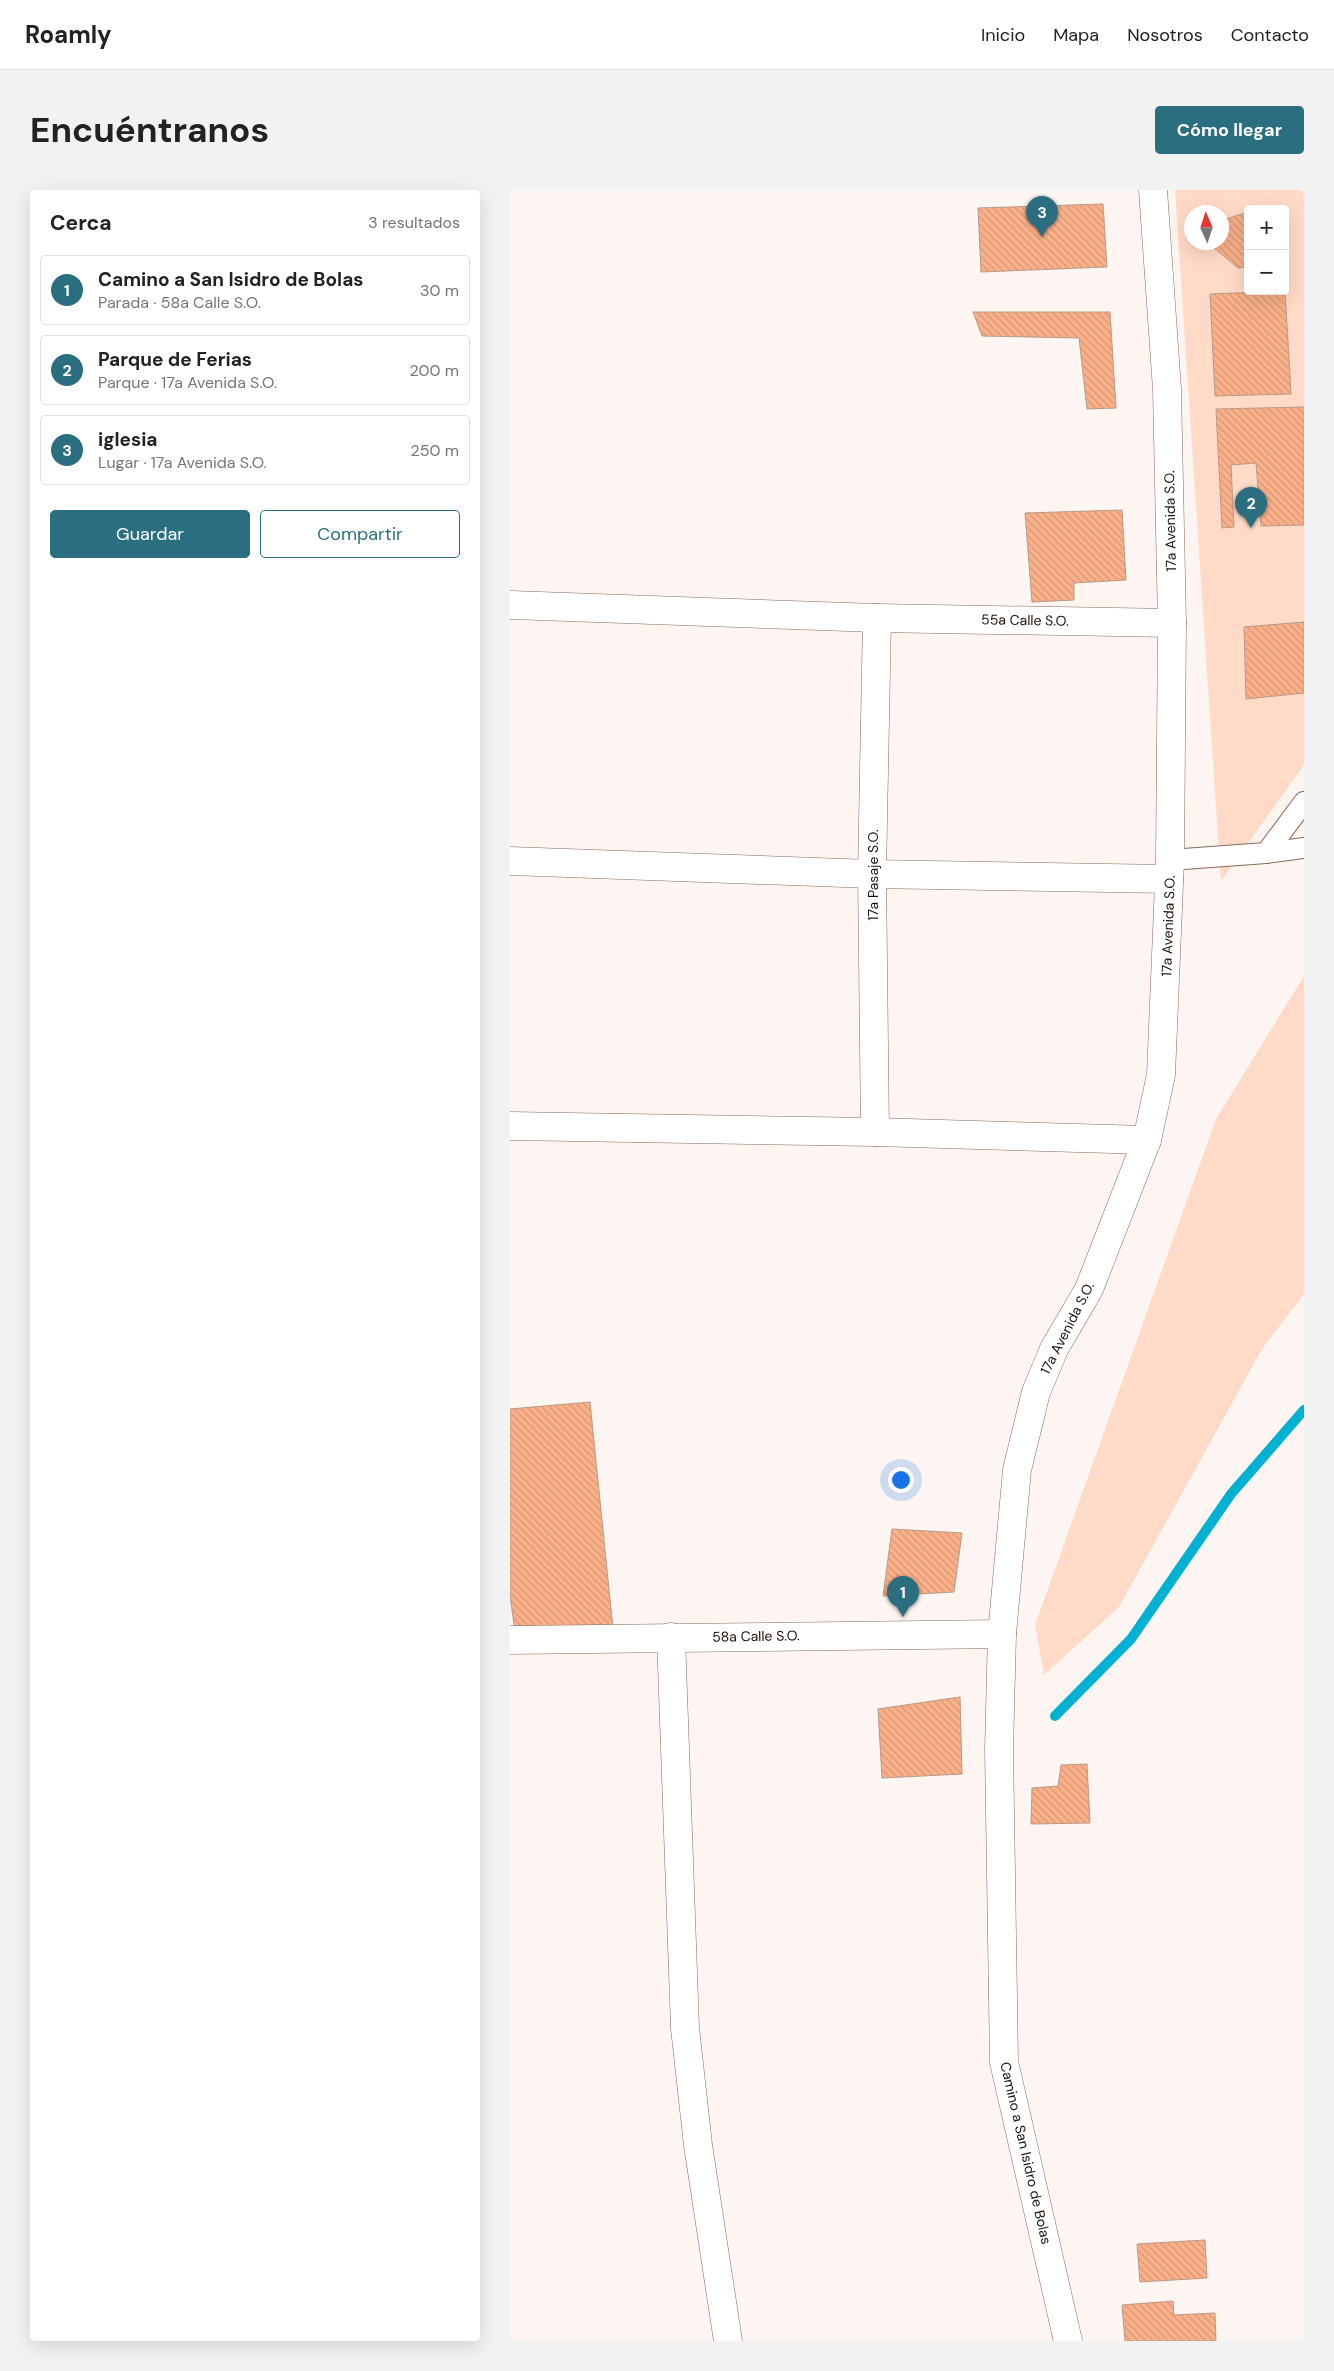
<!DOCTYPE html>
<html lang="es">
<meta charset="utf-8">
<style>
:root{--surface:#fff;--page:#f2f2f2;--text:#222;--muted:#767676;--line:#e0e0e0;--accent:#2b6e7f}
body{margin:0;font-family:"DM Sans",sans-serif;background:var(--page);color:var(--text)}
.controls{position:absolute;right:15px;top:15px;display:grid;overflow:hidden;border-radius:5px;box-shadow:0 5px 20px #0002}
.controls button{width:45px;height:45px;display:grid;place-items:center;padding:0;border:0;border-bottom:1px solid var(--line);background:var(--surface);color:var(--text);font:25px sans-serif}
.compass{position:absolute;left:674px;top:15px;width:45px;height:45px;border-radius:50%;background:var(--surface);box-shadow:0 5px 20px #0002;rotate:357deg}
.you{position:absolute;left:390px;top:1289px;width:18px;height:18px;margin:-12px;border:4px solid #fff;border-radius:50%;background:#1a73e8;box-shadow:0 0 0 8px #1a73e833}
.badge{display:grid;place-items:center;width:32px;height:32px;border-radius:50%;background:var(--accent);color:#fff;font-size:16px;font-weight:700}
.pin{position:absolute;translate:-50% -41px;filter:drop-shadow(0 1px 2px #0008)}
.pin::after{content:'';position:absolute;top:26px;width:18px;height:15px;background:inherit;clip-path:polygon(0 0,100% 0,50% 100%)}
.list{margin:0;padding:0;list-style:none}
h2{display:flex;justify-content:space-between;align-items:center;height:65px;margin:0;padding:0 20px;font-size:21px}
h2 small{font-size:16px;font-weight:400;color:var(--muted)}
.list li{display:grid;grid-template-columns:32px 1fr auto;gap:15px;align-items:center;box-sizing:border-box;height:70px;margin:0 10px 10px;padding:0 10px;border:1px solid var(--line);border-radius:5px}
.list b{display:block;font-size:19px;white-space:nowrap}
.list p{margin:0;font-size:16px;white-space:nowrap;color:var(--muted)}
.list em{font-size:16px;font-style:normal;color:var(--muted)}
.actions{display:flex;gap:10px;padding:15px 20px}
.actions a{flex:1;padding:11px 0;border:1px solid var(--accent);border-radius:5px;text-align:center;font-size:18px;color:var(--accent)}
.actions .main{background:var(--accent);color:#fff}
.map{position:relative;flex:none;width:794px;height:2151px;overflow:hidden;border-radius:5px}
header{display:flex;align-items:center;gap:30px;box-sizing:border-box;height:70px;padding:0 25px;background:var(--surface);border-bottom:1px solid var(--line)}
header strong{font-size:24px}
nav{display:flex;gap:28px;margin-inline-start:auto;font-size:18px}
.intro{display:flex;align-items:center;justify-content:space-between;box-sizing:border-box;height:120px;padding:0 30px}
h1{margin:0;font-size:35px}
.button{padding:12px 22px;border-radius:5px;background:var(--accent);color:#fff;font-size:18px;font-weight:700}
main{display:flex;gap:30px;padding:0 30px}
aside{flex:1;background:var(--surface);border-radius:5px;box-shadow:0 5px 20px #0002}
.map>svg:first-child{display:block}
.green{fill:#ffdac6;fill-rule:evenodd}
.lines{fill:none;stroke-linecap:round;stroke-linejoin:round}
.stream{stroke:#01b1d3;stroke-width:10}
.building{fill:url(#building-back-hatch);stroke:#ba9988}
.service-casing{stroke:#896b5a;stroke-width:22}
.minor-casing{stroke:#896b5a;stroke-width:29}
.tertiary-casing{stroke:#896b5a;stroke-width:29}
.service{stroke:#fff;stroke-width:20}
.minor{stroke:#fff;stroke-width:28}
.tertiary{stroke:#fff;stroke-width:28}
.labels{text-anchor:middle;dominant-baseline:central;stroke-width:4;stroke-linejoin:round;paint-order:stroke}
.street-label{font-size:14px;fill:#1d110b;stroke:#fff}
</style>
<header>
<strong>Roamly</strong>
<nav><a>Inicio</a><a>Mapa</a><a>Nosotros</a><a>Contacto</a></nav>
</header>
<div class="intro"><h1>Encuéntranos</h1><a class="button">Cómo llegar</a></div>
<main>
<aside>
<h2>Cerca<small>3 resultados</small></h2>
<ul class="list">
<li><span class="badge">1</span><div><b>Camino a San Isidro de Bolas</b><p>Parada · 58a Calle S.O.</p></div><em>30 m</em></li>
<li><span class="badge">2</span><div><b>Parque de Ferias</b><p>Parque · 17a Avenida S.O.</p></div><em>200 m</em></li>
<li><span class="badge">3</span><div><b>iglesia</b><p>Lugar · 17a Avenida S.O.</p></div><em>250 m</em></li>
</ul>
<div class="actions"><a class="main">Guardar</a><a>Compartir</a></div>
</aside>
<div class="map">
<svg width="794" height="2151" viewBox="0 0 794 2151">
<defs>
<pattern id="building-back-hatch" width="6" height="6" patternUnits="userSpaceOnUse" patternTransform="scale(1.25)"><rect width="6" height="6" fill="#fab189"/><path d="M-1 5l2 2M0 0l6 6M5-1l2 2" fill="none" stroke="#d69775"/></pattern>
</defs>
<rect width="100%" height="100%" fill="#fcf5f1"/>
<!-- green -->
<g class="green">
<path d="M665,0h129v575l-83,116zM738,19h37v82h-37zM682,22h30v30h-30z"/>
<path d="M794,786v318l-42,55 -143,258 -75,68 -9,-50 181,-506z"/>
</g>
<g class="lines">
<!-- stream -->
<path class="stream" d="M545,1526l76,-77 100,-145 73,-84"/>
</g>
<!-- building -->
<g class="building">
<path d="M593,14l4,63 -126,5 -3,-64z"/>
<path d="M738,22v55l-10,1 -25,-21v-5h9l1,-22z"/>
<path d="M775,39l2,15 -2,6z"/>
<path d="M775,101l6,103 -76,2 -5,-102z"/>
<path d="M463,122h137l6,96 -29,1 -8,-71 -97,-2z"/>
<path d="M794,217v118l-43,1 -5,-63 -25,2 3,62 -12,1 -6,-119z"/>
<path d="M612,320l4,70 -52,3v17l-42,2 -7,-89z"/>
<path d="M794,432v71l-58,6 -2,-72z"/>
<path d="M80,1212l23,227 -98,3 -5,-37v-186z"/>
<path d="M382,1339l70,4 -8,59 -71,4z"/>
<path d="M450,1507l2,77 -80,4 -4,-69z"/>
<path d="M577,1574l3,59 -59,1 1,-36 26,-2 3,-21z"/>
<path d="M695,2050l2,38 -67,4 -3,-38z"/>
<path d="M663,2111l1,14 41,-2 1,28h-91l-3,-36z"/>
</g>
<g class="lines">
<defs>
<g id="service">
<path d="M756,663l38,-51"/>
<path d="M660,670l96,-7 38,-5"/>
</g>
<g id="minor">
<path d="M1,415l366,13 295,5"/>
<path d="M0,671l362,13 297,5"/>
<path d="M0,936l365,6 272,8"/>
<path d="M365,942l-3,-258 5,-256"/>
<path d="M161,1447l14,391 13,117 30,196"/>
<path d="M0,1450l492,-6"/>
</g>
<path id="tertiary" d="M558,2151l-64,-279 -5,-313 3,-115 15,-164 19,-78 18,-43 35,-60 58,-149 14,-65 9,-215 2,-237 -5,-234 -14,-199"/>
</defs>
<!-- service casing -->
<use href="#service" class="service-casing"/>
<!-- minor casing -->
<use href="#minor" class="minor-casing"/>
<!-- tertiary casing -->
<use href="#tertiary" class="tertiary-casing"/>
<!-- service -->
<use href="#service" class="service"/>
<!-- minor -->
<use href="#minor" class="minor"/>
<!-- tertiary -->
<use href="#tertiary" class="tertiary"/>
</g>
<g class="labels">
<!-- street labels -->
<g class="street-label">
<text transform="translate(660 331) rotate(-91)">17a Avenida S.O.</text>
<text transform="translate(515 430) rotate(1)">55a Calle S.O.</text>
<text transform="translate(363 685) rotate(-90)">17a Pasaje S.O.</text>
<text transform="translate(658 736) rotate(-88)">17a Avenida S.O.</text>
<text transform="translate(557 1138) rotate(-63)">17a Avenida S.O.</text>
<text transform="translate(246 1446) rotate(-1)">58a Calle S.O.</text>
<text transform="translate(516 1963) rotate(77)">Camino a San Isidro de Bolas</text>
</g>
</g>
</svg>
<div class="controls">
<button>+</button>
<button>−</button>
</div>
<svg class="compass" viewBox="-18 -18 36 36"><path d="M0-13l5 13h-10z" fill="#e53935"/><path d="M0 13l5-13h-10z" fill="#767676"/></svg>
<div class="you"></div>
<div class="pin badge" style="left:393px;top:1427px">1</div>
<div class="pin badge" style="left:741px;top:338px">2</div>
<div class="pin badge" style="left:532px;top:47px">3</div>
</div>
</main>
